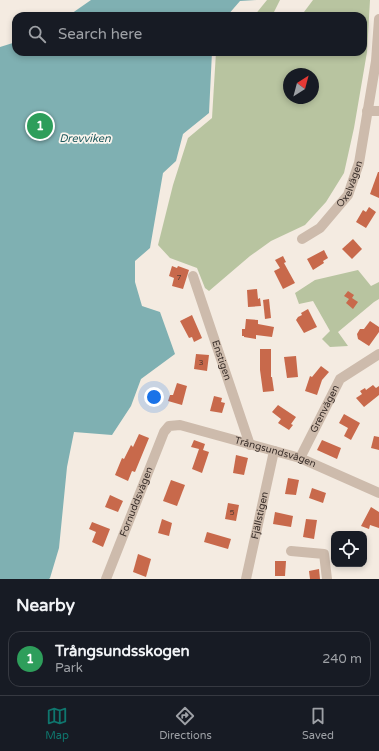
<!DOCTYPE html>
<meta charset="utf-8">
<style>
:root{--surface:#171b24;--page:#242831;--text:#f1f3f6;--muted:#9ea1a6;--line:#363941;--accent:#0f766e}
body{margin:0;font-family:"Varela Round",sans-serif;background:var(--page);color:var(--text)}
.controls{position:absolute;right:12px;bottom:12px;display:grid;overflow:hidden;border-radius:8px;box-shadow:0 2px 6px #0003}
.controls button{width:36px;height:36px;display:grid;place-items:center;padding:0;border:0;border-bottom:1px solid var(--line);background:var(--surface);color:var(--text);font:20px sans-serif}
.compass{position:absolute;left:283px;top:68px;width:36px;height:36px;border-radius:50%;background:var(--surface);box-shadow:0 2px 6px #0003;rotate:36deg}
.you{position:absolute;left:154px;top:397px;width:14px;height:14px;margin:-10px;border:3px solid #fff;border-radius:50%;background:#1a73e8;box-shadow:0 0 0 6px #1a73e833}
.badge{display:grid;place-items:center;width:26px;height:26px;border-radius:50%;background:var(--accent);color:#fff;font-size:13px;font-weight:700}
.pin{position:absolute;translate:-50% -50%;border:2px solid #fff;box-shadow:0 1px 4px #0006}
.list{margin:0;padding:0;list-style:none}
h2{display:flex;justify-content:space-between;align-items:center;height:52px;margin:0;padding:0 16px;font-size:17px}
h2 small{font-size:13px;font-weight:400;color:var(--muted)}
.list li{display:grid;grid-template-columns:26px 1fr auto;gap:12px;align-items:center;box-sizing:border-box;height:56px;margin:0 8px 8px;padding:0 8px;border:1px solid var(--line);border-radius:12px}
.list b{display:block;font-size:15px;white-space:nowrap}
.list p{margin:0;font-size:13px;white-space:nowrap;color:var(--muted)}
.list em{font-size:13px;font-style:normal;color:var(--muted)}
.icon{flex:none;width:22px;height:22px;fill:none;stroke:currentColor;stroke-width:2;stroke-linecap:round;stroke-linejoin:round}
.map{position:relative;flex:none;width:379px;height:579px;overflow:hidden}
.search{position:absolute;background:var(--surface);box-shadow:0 2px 6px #0003;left:12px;right:12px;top:12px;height:44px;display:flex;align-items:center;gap:10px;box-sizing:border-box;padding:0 14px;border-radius:12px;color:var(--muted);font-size:15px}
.sheet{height:116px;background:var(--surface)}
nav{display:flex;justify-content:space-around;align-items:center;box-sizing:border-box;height:56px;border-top:1px solid var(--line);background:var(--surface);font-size:11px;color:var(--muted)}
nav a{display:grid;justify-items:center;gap:2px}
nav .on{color:var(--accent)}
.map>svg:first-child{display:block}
.green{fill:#b8c4a0;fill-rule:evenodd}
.water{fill:#7fb0b2}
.building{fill:#c8694b}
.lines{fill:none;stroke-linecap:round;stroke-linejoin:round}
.street{stroke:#cdbbac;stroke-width:10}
.labels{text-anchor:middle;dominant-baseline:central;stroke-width:3.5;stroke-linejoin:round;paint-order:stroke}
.number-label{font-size:8px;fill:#5e3e33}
.street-label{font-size:10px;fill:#3b302b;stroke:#fbf5ee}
.water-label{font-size:11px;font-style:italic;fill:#1f5a5e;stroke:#fbf5ee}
</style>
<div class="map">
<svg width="379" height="579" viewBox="0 0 379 579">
<rect width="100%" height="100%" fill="#f4ebe1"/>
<!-- green -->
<g class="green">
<path d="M267,0h13l-8,16h-18z"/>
<path d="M313,0h57l-3,52 -13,76 -10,45 -18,29 -21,23 -34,16 -21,15 -41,35 -4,-3 -8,-20 -27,-10 -12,-13 15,-60 15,-47 24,-20 4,-66h147v-36h-62zM289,74h24v24h-24z"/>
<path d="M358,270l13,16 8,-4v17l-5,3 -36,30 10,14 -18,1 -8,-8 8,-8 -17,-30 -14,3 -4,-11 20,-13z"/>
</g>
<!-- water -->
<g class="water">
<path d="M91,0h165l-16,1 -13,15h-159z"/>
<path d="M16,42v10h196l-3,61 -26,21 -7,27 -13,12 -13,75 -15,13v21l7,24 18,6 15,42 -34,25 -10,27 -19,29 -38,-3 -7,35 -8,81 -9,30 -1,1h-49v-532z"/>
</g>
<!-- building -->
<g class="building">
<path d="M378,172h1v26l-9,-4z"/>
<path d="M369,207l7,5 -10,16 -10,-6 7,-12 3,2z"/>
<path d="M353,239l9,10 -10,10 -10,-10z"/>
<path d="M324,250l4,8 -5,3 1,2 -11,7 -6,-11z"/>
<path d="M283,256l3,6 -2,1 11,20 -12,6 -9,-18 6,-3 -5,-8z"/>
<path d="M172,266l5,2 1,-2 11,4 -6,19 -11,-3 2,-8 -5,-2z"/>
<path d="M257,289l1,10 2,-1 1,8 -13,1 -1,-17z"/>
<path d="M348,291l6,4 -2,3 6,4 -5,7 -7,-6 3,-4 -5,-3z"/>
<path d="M269,299l2,19 -6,1 -2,-19z"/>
<path d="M308,309l9,18 -13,6 -8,-13 2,-3 4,-2 -1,-2z"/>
<path d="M192,315l10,23 -8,4 -2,-5 -3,1 -9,-17z"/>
<path d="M246,319l12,1v4l16,3 -2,10 -16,-2v4l-12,-2v-1h-2v-7h3z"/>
<path d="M370,321l9,6v5l-10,14 -11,-7 -1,-5 3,-5h4z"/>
<path d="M260,349h11v28h1l2,14 -11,1 -3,-22z"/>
<path d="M196,354l13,1 -2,16 -13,-2z"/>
<path d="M296,356l2,21 -11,1 -3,-21z"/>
<path d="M321,366l8,6 -7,8 -5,15 -12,-4 5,-15 2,1z"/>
<path d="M177,383l10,3 -5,19 -14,-4 2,-6h3z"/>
<path d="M373,385l3,3 3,-2v9l-15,12 -8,-9 6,-4 -2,-3 5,-3 1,2z"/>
<path d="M214,396l8,2 -1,4 4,1 -3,10 -12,-2z"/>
<path d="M278,405l18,12 -5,7 2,1 -4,5 -11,-7 3,-4 -9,-7z"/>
<path d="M344,414l16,9 -9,17 -7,-4 4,-8 -9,-5z"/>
<path d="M139,434l10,4 -14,34 -3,-1 -4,10 -13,-6 7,-17 2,1 7,-14 2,2z"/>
<path d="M374,436l5,1v13l-8,-2z"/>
<path d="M194,440l11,4 -2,6 6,2 -7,21 -10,-4 7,-20 -8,-2z"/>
<path d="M322,440l19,8 -4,11 -20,-9z"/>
<path d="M236,455l12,3 -4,17 -11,-2z"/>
<path d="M288,478l11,2 -3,15 -11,-1z"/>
<path d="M171,480l14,5 -8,21 -14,-5z"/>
<path d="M312,488l14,5 -3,10 -14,-5z"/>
<path d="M110,495l13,6 -5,11 -13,-5z"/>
<path d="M228,503l11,2 -3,16 -11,-2z"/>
<path d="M371,507l8,5v16l-9,-3 -1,4 -8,-3z"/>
<path d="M275,512l18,4 -2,11 -18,-3z"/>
<path d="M162,519l10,4 -3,13 -11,-3z"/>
<path d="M306,519l11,1 -3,19 -11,-2z"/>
<path d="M92,522l18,7 -7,18 -11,-5 4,-10 -7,-3z"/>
<path d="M207,532l24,7 -3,10 -24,-7z"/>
<path d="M138,554l13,5 -5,18 -13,-5z"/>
<path d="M275,561h11l-1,15h-10z"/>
<path d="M319,569l1,10h-10l-1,-8z"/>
</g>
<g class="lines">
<!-- street -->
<g class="street">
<path d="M367,111h12"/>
<path id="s1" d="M302,239l18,-11 28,-33 11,-32 17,-102 3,-42"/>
<path id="s2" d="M193,276l57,169"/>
<path id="s3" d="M300,458l40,-79 39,-25"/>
<path d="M291,551l33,3 3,25"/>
<path id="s4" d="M106,579l58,-147 5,-6 11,-1 120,33 79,35"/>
<path id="s5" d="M246,579l28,-128"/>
</g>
</g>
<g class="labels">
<!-- number labels -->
<g class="number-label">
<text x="179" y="277">7</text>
<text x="201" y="362">3</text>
<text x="232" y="512">5</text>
</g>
<!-- street labels -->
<g class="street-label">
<text stroke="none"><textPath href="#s1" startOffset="75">Oxelvägen</textPath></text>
<text stroke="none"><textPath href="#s2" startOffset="89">Enstigen</textPath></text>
<text stroke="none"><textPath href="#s3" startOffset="55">Grenvägen</textPath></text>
<text stroke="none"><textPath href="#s4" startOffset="276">Trångsundsvägen</textPath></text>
<text stroke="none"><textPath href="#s4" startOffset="83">Fornuddsvägen</textPath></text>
<text stroke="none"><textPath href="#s5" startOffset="65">Fjällstigen</textPath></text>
</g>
<!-- water labels -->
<g class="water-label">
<text x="85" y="138">Drevviken</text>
</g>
</g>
</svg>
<div class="controls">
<button><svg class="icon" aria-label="locate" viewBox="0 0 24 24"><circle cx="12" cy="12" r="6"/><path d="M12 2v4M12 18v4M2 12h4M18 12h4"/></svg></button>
</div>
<svg class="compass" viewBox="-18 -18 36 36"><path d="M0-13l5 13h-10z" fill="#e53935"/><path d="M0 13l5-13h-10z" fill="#9ea1a6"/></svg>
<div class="you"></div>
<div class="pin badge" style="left:40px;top:126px;background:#2e9e5b">1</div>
<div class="search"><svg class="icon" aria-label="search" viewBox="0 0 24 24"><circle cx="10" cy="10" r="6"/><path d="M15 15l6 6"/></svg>Search here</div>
</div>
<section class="sheet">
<h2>Nearby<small></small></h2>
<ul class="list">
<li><span class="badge" style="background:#2e9e5b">1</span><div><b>Trångsundsskogen</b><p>Park</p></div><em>240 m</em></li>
</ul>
</section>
<nav>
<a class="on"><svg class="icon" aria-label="map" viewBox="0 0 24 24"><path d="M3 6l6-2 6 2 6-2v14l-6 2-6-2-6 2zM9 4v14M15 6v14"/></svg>Map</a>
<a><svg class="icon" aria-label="directions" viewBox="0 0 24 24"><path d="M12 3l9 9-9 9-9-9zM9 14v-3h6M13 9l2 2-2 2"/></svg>Directions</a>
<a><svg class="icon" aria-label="saved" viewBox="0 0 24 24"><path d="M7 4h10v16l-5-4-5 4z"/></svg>Saved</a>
</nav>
